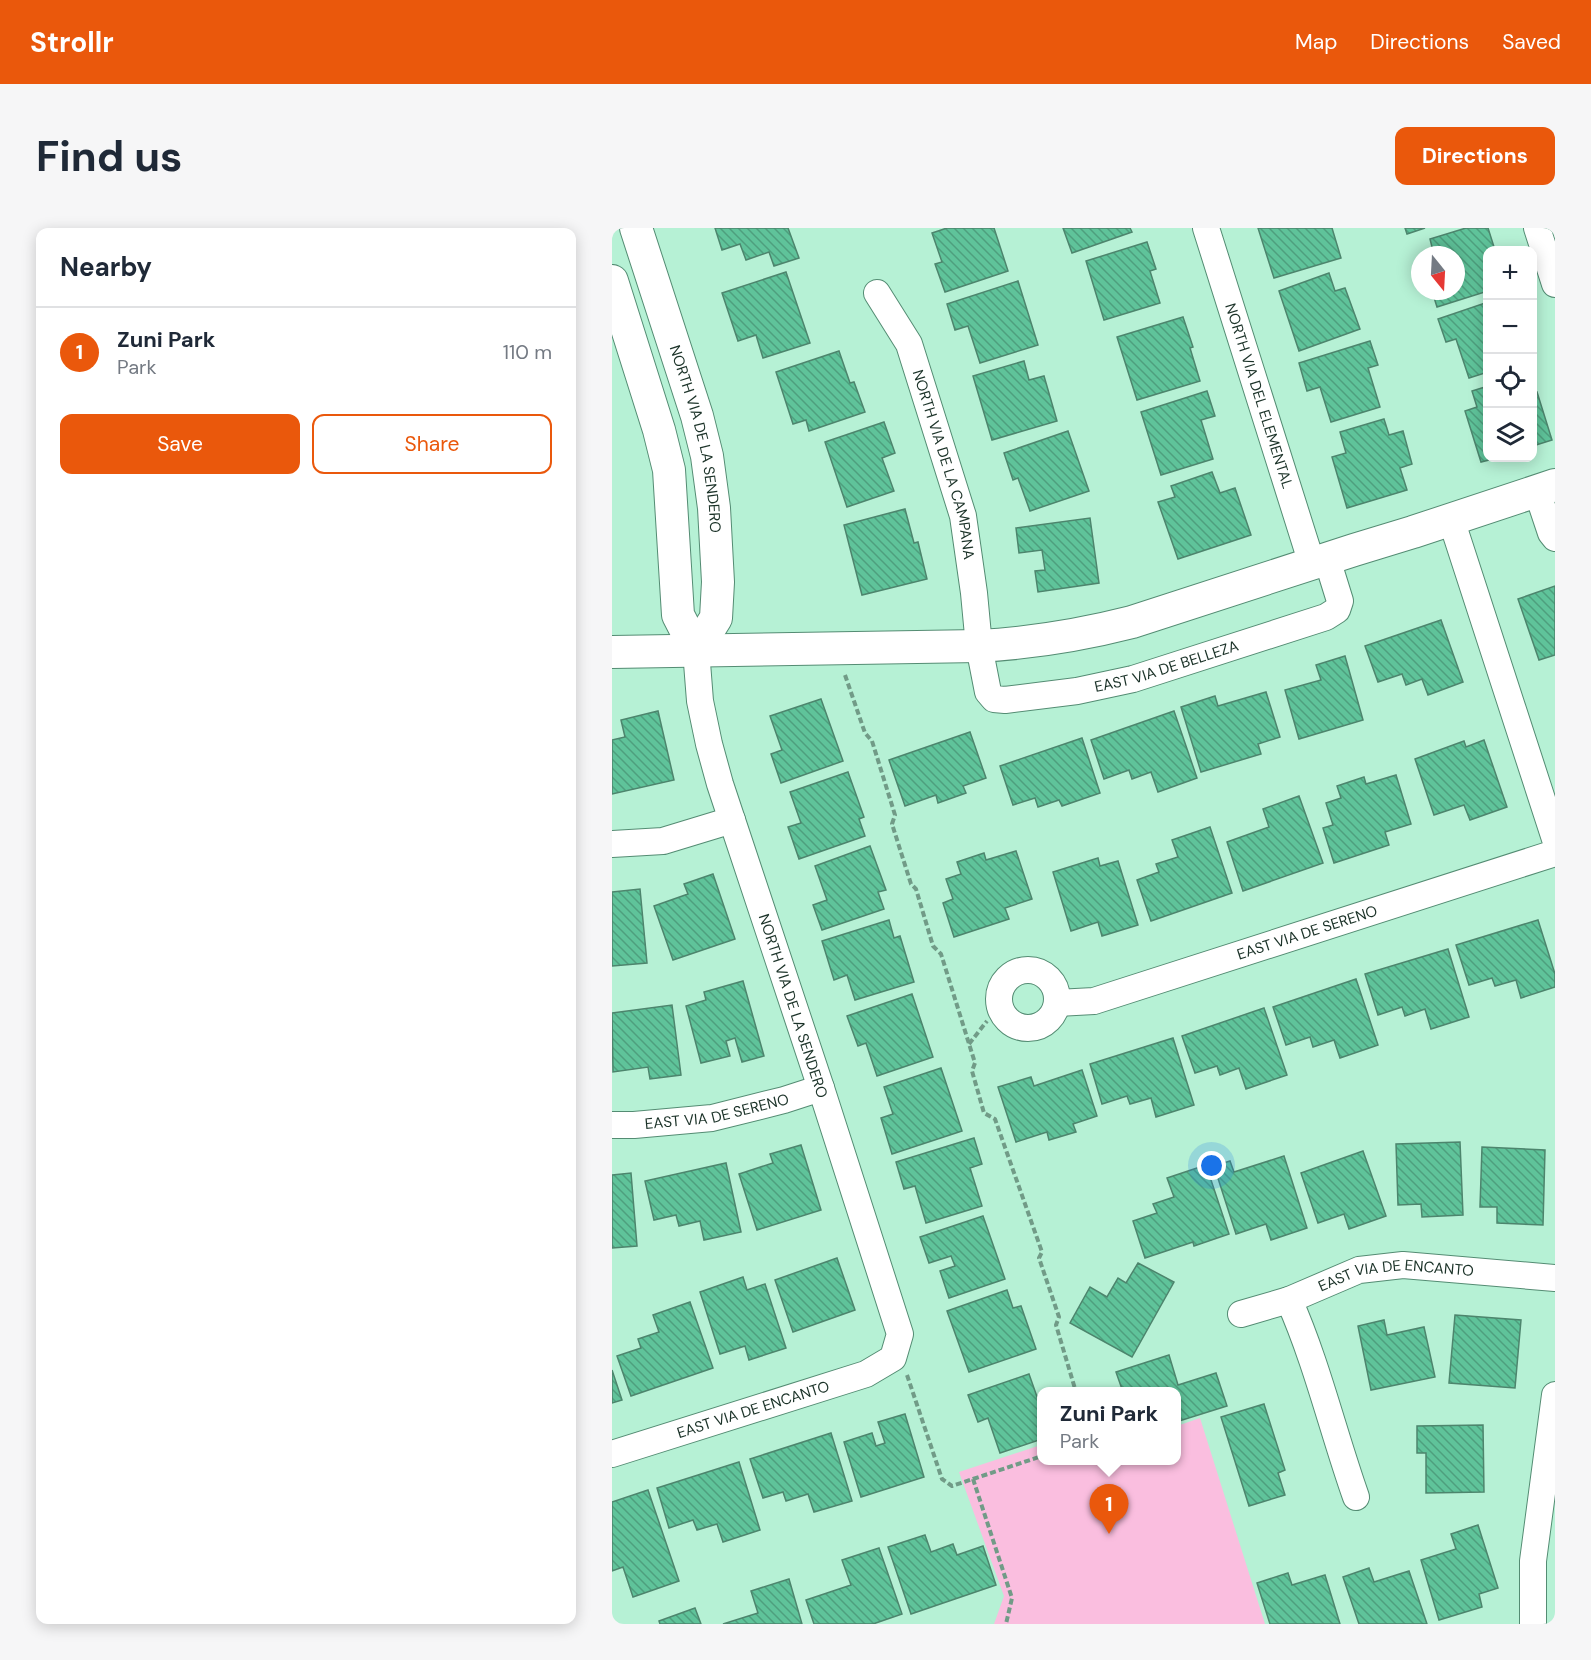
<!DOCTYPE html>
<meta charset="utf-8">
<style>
:root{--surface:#fff;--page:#f6f6f7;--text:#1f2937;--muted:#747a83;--line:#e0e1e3;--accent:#ea580c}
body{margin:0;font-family:"DM Sans",sans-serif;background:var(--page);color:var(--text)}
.controls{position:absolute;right:18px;top:18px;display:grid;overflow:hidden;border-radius:12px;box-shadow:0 3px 15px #0003}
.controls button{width:54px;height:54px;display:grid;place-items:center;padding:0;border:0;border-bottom:2px solid var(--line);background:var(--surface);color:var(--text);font:30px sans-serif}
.compass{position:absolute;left:799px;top:18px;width:54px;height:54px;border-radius:50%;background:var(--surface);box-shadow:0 3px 15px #0003;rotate:162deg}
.you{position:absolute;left:600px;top:938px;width:21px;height:21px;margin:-15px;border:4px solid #fff;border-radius:50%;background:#1a73e8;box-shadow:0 0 0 9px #1a73e833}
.badge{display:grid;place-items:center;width:39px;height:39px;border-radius:50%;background:var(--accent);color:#fff;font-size:20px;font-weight:700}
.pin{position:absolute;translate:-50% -50px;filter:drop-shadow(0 2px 3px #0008)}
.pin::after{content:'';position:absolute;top:32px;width:21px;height:18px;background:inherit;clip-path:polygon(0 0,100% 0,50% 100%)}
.popup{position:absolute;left:425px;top:1159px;width:144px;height:78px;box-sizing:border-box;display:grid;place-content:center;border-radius:12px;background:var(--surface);filter:drop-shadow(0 2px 4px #0005);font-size:20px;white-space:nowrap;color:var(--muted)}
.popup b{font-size:22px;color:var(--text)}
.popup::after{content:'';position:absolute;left:50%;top:100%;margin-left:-12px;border:12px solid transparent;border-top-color:var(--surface)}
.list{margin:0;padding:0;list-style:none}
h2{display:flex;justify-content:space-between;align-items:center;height:78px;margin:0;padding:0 24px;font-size:26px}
h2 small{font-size:20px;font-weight:400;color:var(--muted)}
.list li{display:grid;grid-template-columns:39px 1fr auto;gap:18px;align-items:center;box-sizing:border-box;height:90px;padding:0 24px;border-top:2px solid var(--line)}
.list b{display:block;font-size:22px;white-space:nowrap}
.list p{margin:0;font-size:20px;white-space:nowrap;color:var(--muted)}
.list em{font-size:20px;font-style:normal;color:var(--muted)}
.actions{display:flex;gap:12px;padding:18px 24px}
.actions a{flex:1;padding:14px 0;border:2px solid var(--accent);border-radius:12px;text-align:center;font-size:21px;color:var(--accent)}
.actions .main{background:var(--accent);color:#fff}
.icon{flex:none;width:33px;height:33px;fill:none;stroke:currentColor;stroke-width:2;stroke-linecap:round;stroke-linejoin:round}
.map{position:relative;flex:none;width:943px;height:1396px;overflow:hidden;border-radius:12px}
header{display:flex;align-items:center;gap:36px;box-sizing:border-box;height:84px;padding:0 30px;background:var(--accent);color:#fff}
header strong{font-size:28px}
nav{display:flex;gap:33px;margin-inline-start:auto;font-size:21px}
.intro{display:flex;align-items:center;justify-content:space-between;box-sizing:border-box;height:144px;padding:0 36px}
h1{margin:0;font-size:42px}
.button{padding:15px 27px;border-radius:12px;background:var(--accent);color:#fff;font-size:21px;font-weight:700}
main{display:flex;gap:36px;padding:0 36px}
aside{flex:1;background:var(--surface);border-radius:12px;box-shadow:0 3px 15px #0003}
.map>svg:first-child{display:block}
.park{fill:#fabedf}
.building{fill:url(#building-back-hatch);stroke:#4d856d;stroke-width:1.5}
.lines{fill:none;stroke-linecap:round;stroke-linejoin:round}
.minor-casing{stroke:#548c73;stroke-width:28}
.tertiary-casing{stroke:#548c73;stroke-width:34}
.path{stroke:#719b87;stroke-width:4;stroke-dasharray:6 3;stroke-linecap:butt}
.minor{stroke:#fff;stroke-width:26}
.tertiary{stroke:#fff;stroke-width:32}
.labels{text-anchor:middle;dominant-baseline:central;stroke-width:5;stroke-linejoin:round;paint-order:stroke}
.street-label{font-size:15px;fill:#1b3228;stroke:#fff}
</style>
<header>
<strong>Strollr</strong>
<nav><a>Map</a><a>Directions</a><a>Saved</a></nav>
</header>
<div class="intro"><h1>Find us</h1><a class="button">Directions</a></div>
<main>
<aside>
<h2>Nearby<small></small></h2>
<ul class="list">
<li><span class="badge">1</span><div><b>Zuni Park</b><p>Park</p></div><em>110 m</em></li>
</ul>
<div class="actions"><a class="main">Save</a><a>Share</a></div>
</aside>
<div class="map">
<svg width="943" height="1396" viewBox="0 0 943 1396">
<defs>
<pattern id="building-back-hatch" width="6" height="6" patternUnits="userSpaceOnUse" patternTransform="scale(1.5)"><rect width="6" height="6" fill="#5fc39a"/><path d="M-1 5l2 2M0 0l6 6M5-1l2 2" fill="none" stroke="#4e9f7e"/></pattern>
</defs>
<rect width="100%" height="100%" fill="#b6f1d5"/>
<!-- park -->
<path class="park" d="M588,1190l65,206h-271l10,-28 -45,-124 82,-27 1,15h134l1,-34z"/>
<!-- building -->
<g class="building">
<path d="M103,0h73l11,30 -25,8 -5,-14 -23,8 -6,-16 -18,6z"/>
<path d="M335,0h47l14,43 -63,21 -10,-28 7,-2 -10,-29z"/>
<path d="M451,0h67l2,4 -60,21z"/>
<path d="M646,0h74l9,30 -67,20z"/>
<path d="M793,0h20l-18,6z"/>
<path d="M854,0h22l7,22h-7v41l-51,16 -5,-16h24v-36h-22l-4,-16z"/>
<path d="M535,14l9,27 -6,2 10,32 -56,17 -18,-59z"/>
<path d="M174,44l24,71 -47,15 -7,-23 -18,6 -16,-48z"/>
<path d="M717,45l6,18 10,-3 15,41 -61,22 -20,-60z"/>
<path d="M406,53l20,64 -58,18 -12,-37 -13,4 -8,-26z"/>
<path d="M876,74v70l-19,6 -13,-39 -10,3 -8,-23z"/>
<path d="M571,89l10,30 -3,1 10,33 -63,19 -20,-63z"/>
<path d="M758,113l8,24 -10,3 12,39 -49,15 -11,-35 -13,4 -8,-28z"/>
<path d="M227,123l11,32 4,-1 11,30 -56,19 -3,-11 -13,4 -17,-52z"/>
<path d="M412,133l5,19 15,-4 13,45 -65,19 -19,-64z"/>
<path d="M876,158v72h9l-16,4 -16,-51 12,-4 -5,-16z"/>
<path d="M595,163l8,25 -14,4 12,39 -52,16 -20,-63z"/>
<path d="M925,164l15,48 -19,6v-53z"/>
<path d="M772,191l5,16 14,-4 9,33 -12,4 7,22 -60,18 -15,-51 14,-4 -6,-21z"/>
<path d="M272,194l11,31 -13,5 12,33 -47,16 -22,-65z"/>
<path d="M456,203l21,60 -59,20 -12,-33 -5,2 -9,-27z"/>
<path d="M600,244l8,21 15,-5 16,47 -73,24 -20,-57 17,-5 -4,-11z"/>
<path d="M293,281l9,34 4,-1 9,37 -65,16 -18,-70z"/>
<path d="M478,290l9,65 -61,9 -3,-21 10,-1 -3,-20 -23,3 -3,-25z"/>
<path d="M943,358v69l-16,5 -21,-61z"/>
<path d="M829,392l22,62 -35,13 -6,-16 -16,6 -4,-11 -24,8 -13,-36z"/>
<path d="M733,428l18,64 -64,19 -14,-49 36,-10 -5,-15z"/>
<path d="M654,464l14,45 -22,7 3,10 -60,18 -20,-65 34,-11 3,10z"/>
<path d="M209,471l22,62 -62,22 -10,-29 11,-4 -12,-34z"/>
<path d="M46,483l16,69 -62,14v-54l13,-3 -4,-17z"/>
<path d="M562,483l23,67 -39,14 -7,-20 -19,7 -3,-9 -25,9 -13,-39z"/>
<path d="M358,504l16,46 -23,8 3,7 -28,10 -2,-8 -31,11 -16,-46z"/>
<path d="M470,510l18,55 -38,13 -3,-6 -21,7 -3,-9 -22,7 -13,-39z"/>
<path d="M872,512l23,67 -37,13 -6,-15 -30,10 -19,-56 49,-18 2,6z"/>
<path d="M236,544l16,45 -5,2 6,17 -66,23 -11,-32 13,-4 -11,-31z"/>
<path d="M784,547l15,49 -26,8 4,13 -55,18 -11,-35 10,-3 -7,-22 15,-5 -4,-12 27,-9 2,7z"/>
<path d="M687,568l24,67 -80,28 -16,-49 42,-15 -6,-18z"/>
<path d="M598,599l22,66 -81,28 -14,-41 22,-8 -3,-8 22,-7 -6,-17z"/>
<path d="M258,618l16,44 -8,2 6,17 -62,21 -9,-25 14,-5 -12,-34z"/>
<path d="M404,623l16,48 -27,9 4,11 -55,18 -11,-34 10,-4 -7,-20 15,-5 -4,-12 27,-9 2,7z"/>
<path d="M486,630l2,8 18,-5 20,64 -36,11 -4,-14 -27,9 -18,-59z"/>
<path d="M101,646l22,65 -62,21 -19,-54 34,-12 -4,-10z"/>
<path d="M28,661l7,74 -35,3v-74z"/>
<path d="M277,692l5,18 6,-2 14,46 -59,18 -8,-25 -13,5 -12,-39z"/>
<path d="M926,692l17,54v13l-34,11 -5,-18 -21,6 -3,-8 -23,7 -13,-40z"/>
<path d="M836,721l21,68 -38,12 -6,-20 -20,7 -3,-9 -24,8 -13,-41z"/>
<path d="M744,751l22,66 -38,13 -6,-18 -21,7 -3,-10 -24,8 -13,-38z"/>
<path d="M131,753l21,75 -22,6 -7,-24 -9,3 4,15 -29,7 -15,-57 20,-6 -2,-8z"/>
<path d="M300,766l21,63 -56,19 -11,-33 -8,3 -11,-30z"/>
<path d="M60,777l9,70 -31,4 -2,-12 -35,5 -1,-59z"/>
<path d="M652,780l23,67 -41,14 -7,-21 -19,7 -3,-9 -22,7 -13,-37z"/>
<path d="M561,810l21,67 -38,12 -5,-19 -21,6 -3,-8 -25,8 -12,-40z"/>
<path d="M329,840l21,63 -70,23 -11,-36 12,-4 -9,-27z"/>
<path d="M470,842l15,46 -24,8 3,8 -27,8 -2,-8 -31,10 -18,-55 33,-10 3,9z"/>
<path d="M362,910l8,26 -12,4 12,38 -56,17 -11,-37 -11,3 -8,-27z"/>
<path d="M848,914l3,73 -41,2 -1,-13 -23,1 -2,-61z"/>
<path d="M189,917l20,65 -64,20 -18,-56 34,-11 -3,-9z"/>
<path d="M870,919l63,3 -2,75 -46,-2v-16h-17z"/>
<path d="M751,923l23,65 -37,13 -5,-15 -26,9 -17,-50z"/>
<path d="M672,928l23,72 -36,12 -5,-16 -30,10 -22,-68 16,-5 4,11z"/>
<path d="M114,935l15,69 -37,8 -4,-19 -21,5 -3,-11 -22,5 -9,-39z"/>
<path d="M594,937l23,69 -35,12 -1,-4 -48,16 -12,-37 24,-8 -4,-9 21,-7 -7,-19z"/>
<path d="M19,945l6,73 -25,2v-73z"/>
<path d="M371,988l22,63 -56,19 -9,-27 15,-5 -4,-10 -22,7 -9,-26z"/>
<path d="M225,1030l18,52 -62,22 -18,-52z"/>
<path d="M526,1035l36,19 -42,75 -62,-34 20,-36 17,10 11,-19 8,5z"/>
<path d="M131,1049l4,13 18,-6 21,64 -37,12 -4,-14 -25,8 -20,-62z"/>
<path d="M395,1062l6,18 8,-2 15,43 -67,23 -22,-61z"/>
<path d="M78,1074l23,66 -82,28 -14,-40 24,-8 -3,-9 21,-7 -6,-17z"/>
<path d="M843,1087l66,5 -6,68 -66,-5z"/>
<path d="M772,1092l3,15 37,-8 11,50 -64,13 -13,-64z"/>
<path d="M557,1127l9,30 38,-12 11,33 -51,16v-30h-53l-7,-20z"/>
<path d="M0,1142l10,30 -10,3z"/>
<path d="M417,1146l13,37v28l-42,14 -12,-35 -10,4 -10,-27z"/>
<path d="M652,1176l21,66 -7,3 7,22 -36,11 -28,-89z"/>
<path d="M293,1186l19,63 -63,20 -17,-55 28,-9 4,13 9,-3 -7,-21z"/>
<path d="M871,1197l1,67 -58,1v-40h-9v-27z"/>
<path d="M219,1205l21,68 -38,11 -6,-18 -22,7 -3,-9 -20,6 -13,-39z"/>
<path d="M127,1234l21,68 -37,12 -6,-18 -20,6 -4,-10 -24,8 -12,-40z"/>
<path d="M36,1262l31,91 -46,16 -10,-30 -11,4v-69z"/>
<path d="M866,1297l20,63 -19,6 3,13 -43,13 -18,-60 35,-11 -5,-15z"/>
<path d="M313,1307l6,17 22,-8 4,11 26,-9 13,39 -85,29 -23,-67z"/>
<path d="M267,1320l23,66 -29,10h-59l-8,-24 45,-15 -9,-25z"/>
<path d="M757,1340l5,14 35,-11 18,53h-68l-16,-47z"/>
<path d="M676,1345l4,12 33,-10 15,49h-70l-13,-41z"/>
<path d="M177,1351l13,45h-79l35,-11 -7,-22z"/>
<path d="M83,1380l6,16h-41l-1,-3z"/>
</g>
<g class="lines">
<defs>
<g id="minor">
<path id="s1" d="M594,0l106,336"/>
<path d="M925,0l18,56"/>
<path id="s2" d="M265,65l32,51 54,172 11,77 5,53 9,46 6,7 11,1 72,-9 56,-12 193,-62 11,-7 3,-9 -13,-42"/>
<path d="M925,263l14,42 4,5"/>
<path d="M839,291l104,320"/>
<path d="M0,616l51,-3 69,-21"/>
<circle cx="416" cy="771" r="29"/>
<path id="s3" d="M445,775l37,-2 461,-148"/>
<path id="s4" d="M0,897h22l78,-7 72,-18 37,-12"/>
<path d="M677,1072c28,63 44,132 67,197"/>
<path id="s5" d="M629,1086l48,-14 70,-30 44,-5 152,13"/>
<path id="s6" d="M0,1226l254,-80 27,-16 7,-24 -79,-246 -101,-304 -11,-40 -9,-43 -4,-51"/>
<path d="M921,1396v-63l22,-166"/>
</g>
<g id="tertiary">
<path id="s7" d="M24,0l61,188 10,40 7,52 4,74 -2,36 -20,32"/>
<path d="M0,53l47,149 10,40 9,145 18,35"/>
<path d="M0,424l367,-6c53,-3 102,-11 153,-24l222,-72 59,-18 142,-47"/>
</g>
</defs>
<!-- minor casing -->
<use href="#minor" class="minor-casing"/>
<!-- tertiary casing -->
<use href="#tertiary" class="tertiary-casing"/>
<!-- path -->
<g class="path">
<path d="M233,447l20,58 7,8 23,74 -3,9 19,60 5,5 17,57 8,8 34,109 -3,8 12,42 11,6 47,133 -3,6 20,59 -3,8 20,67"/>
<path d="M357,816l18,-23"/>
<path d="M295,1147l35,104 10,7 21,-7 39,119 -6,26"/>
<path d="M361,1251l69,-23"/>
</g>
<!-- minor -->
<use href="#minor" class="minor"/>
<!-- tertiary -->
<use href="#tertiary" class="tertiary"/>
</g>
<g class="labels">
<!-- street labels -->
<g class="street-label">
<text stroke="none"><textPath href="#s1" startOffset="176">NORTH VIA DEL ELEMENTAL</textPath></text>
<text stroke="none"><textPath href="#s7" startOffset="220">NORTH VIA DE LA SENDERO</textPath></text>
<text stroke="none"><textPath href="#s2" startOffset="186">NORTH VIA DE LA CAMPANA</textPath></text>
<text stroke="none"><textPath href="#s2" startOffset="604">EAST VIA DE BELLEZA</textPath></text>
<text stroke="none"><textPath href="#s3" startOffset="261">EAST VIA DE SERENO</textPath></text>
<text transform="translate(181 778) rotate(72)">NORTH VIA DE LA SENDERO</text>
<text stroke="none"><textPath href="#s4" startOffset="106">EAST VIA DE SERENO</textPath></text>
<text stroke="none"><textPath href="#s5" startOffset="162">EAST VIA DE ENCANTO</textPath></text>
<text stroke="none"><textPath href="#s6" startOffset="148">EAST VIA DE ENCANTO</textPath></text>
</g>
</g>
</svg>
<div class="controls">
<button>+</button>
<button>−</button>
<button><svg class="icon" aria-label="locate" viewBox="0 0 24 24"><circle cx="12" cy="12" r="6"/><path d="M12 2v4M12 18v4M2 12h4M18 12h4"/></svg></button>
<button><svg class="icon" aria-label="layers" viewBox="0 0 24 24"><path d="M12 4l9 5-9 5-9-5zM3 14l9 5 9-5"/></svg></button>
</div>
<svg class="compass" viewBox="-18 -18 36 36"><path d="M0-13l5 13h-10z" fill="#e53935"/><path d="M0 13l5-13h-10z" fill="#747a83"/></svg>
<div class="you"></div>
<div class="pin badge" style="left:497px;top:1306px">1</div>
<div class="popup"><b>Zuni Park</b>Park</div>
</div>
</main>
